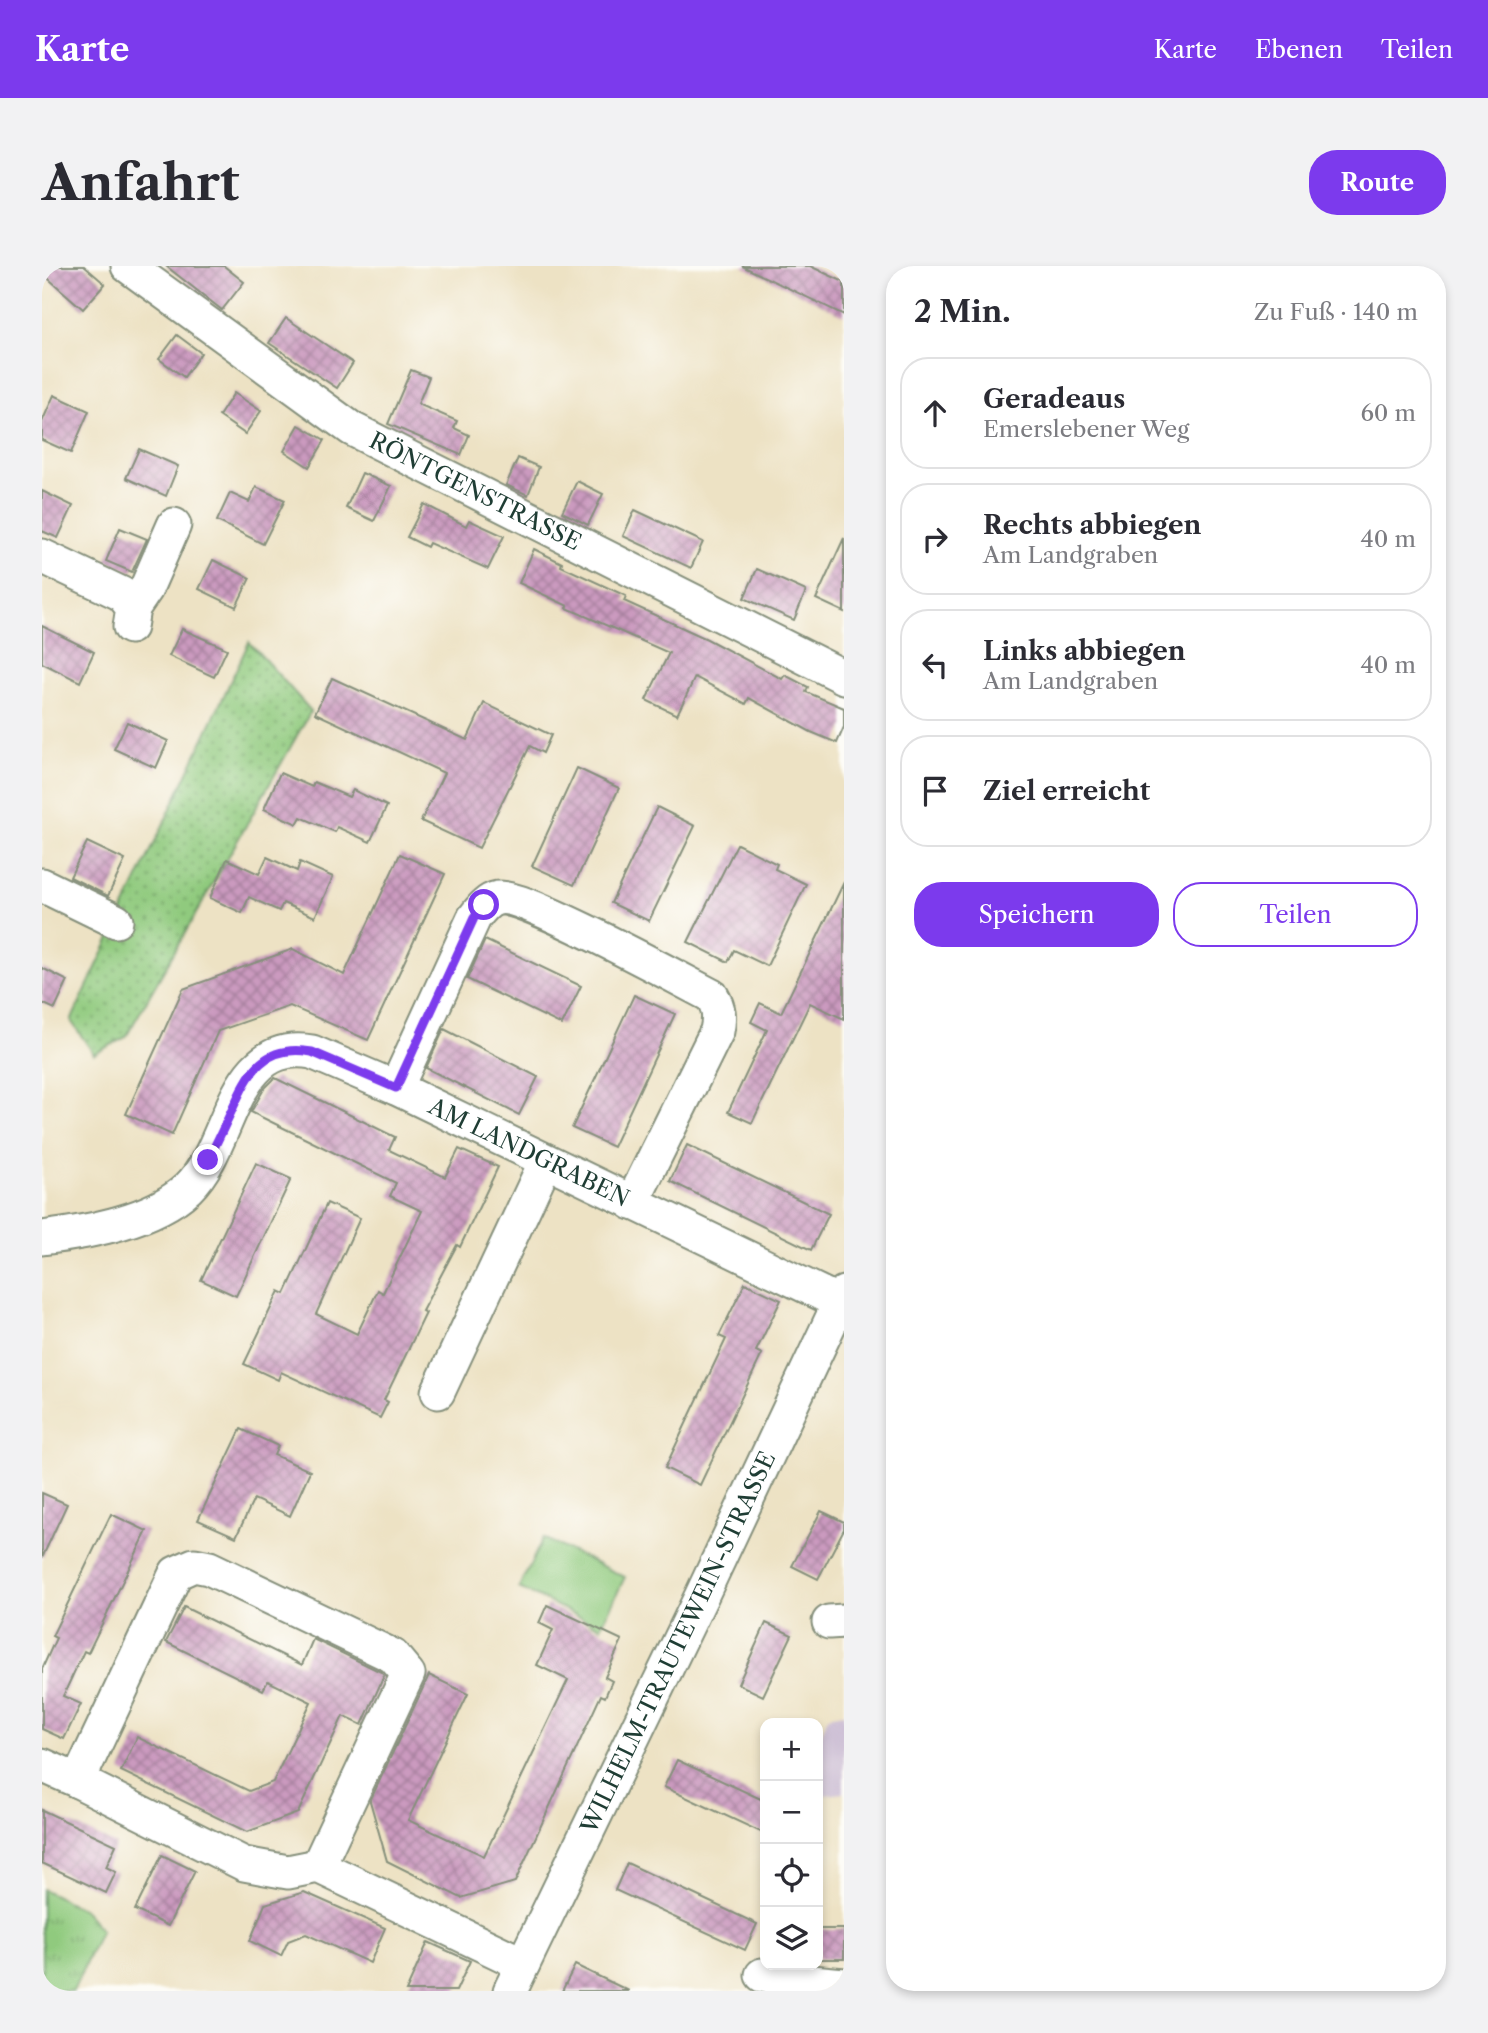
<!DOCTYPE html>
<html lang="de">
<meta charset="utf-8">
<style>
:root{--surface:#fff;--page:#f2f2f3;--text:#2b2b33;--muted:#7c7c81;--line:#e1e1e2;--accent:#7c3aed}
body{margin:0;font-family:"Libre Caslon Text",serif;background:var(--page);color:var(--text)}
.controls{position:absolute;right:21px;bottom:21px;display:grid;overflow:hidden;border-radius:14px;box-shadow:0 4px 10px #0003}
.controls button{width:63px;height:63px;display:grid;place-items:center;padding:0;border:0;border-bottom:2px solid var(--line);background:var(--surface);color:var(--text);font:35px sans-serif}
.stop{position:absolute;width:21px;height:21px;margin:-16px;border:5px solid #7c3aed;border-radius:50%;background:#fff}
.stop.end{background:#7c3aed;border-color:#fff;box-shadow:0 2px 7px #0008}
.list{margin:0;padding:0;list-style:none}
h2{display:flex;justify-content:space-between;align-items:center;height:91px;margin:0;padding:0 28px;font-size:30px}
h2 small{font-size:23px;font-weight:400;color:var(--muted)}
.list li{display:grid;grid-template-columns:46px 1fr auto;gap:21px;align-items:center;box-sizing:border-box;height:112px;margin:0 14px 14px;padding:0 14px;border:2px solid var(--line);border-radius:28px}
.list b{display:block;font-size:26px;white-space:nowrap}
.list p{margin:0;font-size:23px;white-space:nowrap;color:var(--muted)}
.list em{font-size:23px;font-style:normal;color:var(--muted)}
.actions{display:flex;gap:14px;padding:21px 28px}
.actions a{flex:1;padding:16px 0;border:2px solid var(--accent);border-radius:28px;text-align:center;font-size:24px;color:var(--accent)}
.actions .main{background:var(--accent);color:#fff}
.icon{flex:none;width:38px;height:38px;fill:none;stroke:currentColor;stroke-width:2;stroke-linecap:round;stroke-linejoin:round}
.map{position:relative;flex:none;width:802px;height:1725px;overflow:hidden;border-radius:28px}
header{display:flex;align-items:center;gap:42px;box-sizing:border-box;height:98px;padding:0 35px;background:var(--accent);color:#fff}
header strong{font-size:33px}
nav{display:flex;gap:38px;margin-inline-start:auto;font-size:24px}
.intro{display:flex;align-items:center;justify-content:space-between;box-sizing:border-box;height:168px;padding:0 42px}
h1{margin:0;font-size:49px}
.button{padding:18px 32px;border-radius:28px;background:var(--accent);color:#fff;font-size:24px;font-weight:700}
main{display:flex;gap:42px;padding:0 42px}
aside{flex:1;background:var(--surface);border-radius:28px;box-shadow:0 4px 10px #0003}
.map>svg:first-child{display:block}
.industrial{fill:#ccbed4}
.grass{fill:url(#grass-tufts);stroke:#588459;stroke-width:2}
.park{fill:url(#park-dots);stroke:#588459;stroke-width:2}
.pitch{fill:#90ca7e;stroke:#588459;stroke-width:2}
.building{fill:url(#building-cross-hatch)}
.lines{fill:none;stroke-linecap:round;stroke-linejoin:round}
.minor-casing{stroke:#86907c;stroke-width:37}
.minor{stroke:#fff;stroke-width:33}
.route{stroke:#7c3aed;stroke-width:9}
.labels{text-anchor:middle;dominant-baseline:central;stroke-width:5;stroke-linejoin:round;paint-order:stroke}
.street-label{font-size:23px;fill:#1f3d34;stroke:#fdfcf7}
</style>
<header>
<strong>Karte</strong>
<nav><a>Karte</a><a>Ebenen</a><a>Teilen</a></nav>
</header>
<div class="intro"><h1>Anfahrt</h1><a class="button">Route</a></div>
<main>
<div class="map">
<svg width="802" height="1725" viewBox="0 0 802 1725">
<defs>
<pattern id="grass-tufts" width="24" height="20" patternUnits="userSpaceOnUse" patternTransform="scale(1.75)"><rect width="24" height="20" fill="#90ca7e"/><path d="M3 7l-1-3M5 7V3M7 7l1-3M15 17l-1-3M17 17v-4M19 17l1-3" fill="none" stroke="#75a568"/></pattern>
<pattern id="park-dots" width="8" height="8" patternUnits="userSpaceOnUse" patternTransform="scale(1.75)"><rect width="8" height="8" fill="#90ca7e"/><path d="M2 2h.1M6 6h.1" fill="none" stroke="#75a568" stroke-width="1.8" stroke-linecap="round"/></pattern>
<pattern id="building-cross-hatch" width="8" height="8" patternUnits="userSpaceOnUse" patternTransform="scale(1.75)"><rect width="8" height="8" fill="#cb9abf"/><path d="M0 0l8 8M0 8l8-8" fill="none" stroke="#a47f9c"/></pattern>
</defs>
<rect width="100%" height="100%" fill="#fdfcf7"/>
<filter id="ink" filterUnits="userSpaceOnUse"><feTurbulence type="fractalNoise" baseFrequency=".0143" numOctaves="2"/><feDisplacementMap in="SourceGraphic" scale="14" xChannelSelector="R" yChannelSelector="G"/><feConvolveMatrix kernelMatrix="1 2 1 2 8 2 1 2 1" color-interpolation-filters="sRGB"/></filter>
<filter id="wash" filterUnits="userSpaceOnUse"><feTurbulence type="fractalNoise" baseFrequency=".00686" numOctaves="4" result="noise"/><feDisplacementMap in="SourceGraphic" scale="28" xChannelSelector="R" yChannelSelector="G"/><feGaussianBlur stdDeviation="1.57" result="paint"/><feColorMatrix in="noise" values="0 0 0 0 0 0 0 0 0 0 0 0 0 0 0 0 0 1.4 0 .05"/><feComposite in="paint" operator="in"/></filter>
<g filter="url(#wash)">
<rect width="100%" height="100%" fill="#ede2c4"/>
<!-- industrial -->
<path class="industrial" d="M802,1447v80l-20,2 -6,-2v-49l10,-28z"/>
<!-- grass -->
<path class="grass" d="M0,1623l41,20 18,21 -28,61h-26l-5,-2z"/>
<!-- park -->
<path class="park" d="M207,376l62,69 -185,326 -32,17 -23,-33z"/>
<!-- pitch -->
<path class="pitch" d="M501,1272l82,39 -24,50 -82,-39z"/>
<g id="blocks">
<!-- building -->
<g class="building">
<path d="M0,0h42l21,18 -22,25 -41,-36z"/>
<path d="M124,0h58l20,16 -22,28z"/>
<path d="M700,0h68l34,16v33z"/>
<path d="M244,52l67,45 -16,25 -68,-45z"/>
<path d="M135,69l24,18 -17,24 -25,-18z"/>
<path d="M369,104l18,7 -11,27 39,17 -3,7 15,7 -8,20 -73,-31z"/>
<path d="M192,127l27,18 -16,23 -26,-18z"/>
<path d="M12,129l35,16 -18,42 -29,-13v-18z"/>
<path d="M257,159l26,15 -16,27 -25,-16z"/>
<path d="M97,183l39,17 -12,30 -40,-18z"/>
<path d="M476,192l21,9 -11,28 -22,-10z"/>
<path d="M320,207l29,13 -17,35 -28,-13z"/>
<path d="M535,215l26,13 -15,31 -26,-13z"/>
<path d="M214,221l29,13 -22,44 -46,-23 13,-28 19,9z"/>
<path d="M0,225l31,15 -15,32 -16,-7z"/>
<path d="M382,238l42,22 3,-6 35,16 -16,33 -59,-26 -2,4 -20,-10z"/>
<path d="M593,244l68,32 -12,26 -68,-32z"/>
<path d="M78,262l27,11 -15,33 -26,-11z"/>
<path d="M802,272v74l-28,-13z"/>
<path d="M492,283l28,14 -1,3 65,30 -2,5 83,38 75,40 3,-4 23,12 -2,5 38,16v19l-7,16 -26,-11 -62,-34 -3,6 -51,-27 -18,38 -31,-15 23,-47 -102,-45 1,-2 -49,-23z"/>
<path d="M171,294l37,18 -14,29 -37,-18z"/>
<path d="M715,303l49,22 -12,29 -50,-22z"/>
<path d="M0,360l52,26 -14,30 -38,-19z"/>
<path d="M140,363l45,20 -13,28 -45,-21z"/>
<path d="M290,412l135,62 17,-37 67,32 -8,18 -13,-7 -51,102 -58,-27 23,-48 -129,-60z"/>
<path d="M85,456l41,19 -12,27 -42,-19z"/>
<path d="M535,502l42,20 -45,97 -42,-19z"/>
<path d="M238,507l32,14 2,-5 35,15 4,-7 34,16 -17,36 -33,-15 -2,5 -34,-15 -4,7 -33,-15z"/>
<path d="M615,541l38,19 -46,95 -38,-18z"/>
<path d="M45,576l38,18 -17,36 -38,-19z"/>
<path d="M695,578l40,20 -2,5 31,15 -39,82 -33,-16 -6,12 -40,-20z"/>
<path d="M358,588l45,20 -77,166 -78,-34 -72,25 -46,104 -46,-21 57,-125 110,-40 51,26z"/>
<path d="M225,591l30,14 3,-9 33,15 -18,40 -32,-14 -4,8 -30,-14 -7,16 -32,-15 17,-39 32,15z"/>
<path d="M802,616v137l-34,-16 -58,120 -24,-11 39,-82 -16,-8 9,-19 21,10z"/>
<path d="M443,674l96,46 -19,39 -95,-46z"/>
<path d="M0,702l26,13 -13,28 -13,-6z"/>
<path d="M592,729l41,19 -62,133 -41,-19z"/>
<path d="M402,763l94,48 -19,38 -93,-47z"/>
<path d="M233,812l120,59 -6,13 56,27 14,-28 39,18 -38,80 -3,-2 -35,66 4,2 -42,87 4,2 -8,16 -99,-46 -3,8 -34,-16 35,-73 6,3 42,-91 33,15 -44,96 41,20 21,-44 5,3 39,-82 -32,-15 6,-13 -145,-71 13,-23z"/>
<path d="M645,879l142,69 -18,36 -141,-69z"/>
<path d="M214,897l35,16 -55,117 -35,-16z"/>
<path d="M703,1017l36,17 -25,51 6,3 -62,131 -35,-17 61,-129 -7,-3z"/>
<path d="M199,1163l37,17 -4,9 36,16 -20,45 -36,-17 -18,38 -38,-17z"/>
<path d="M0,1227l25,11 -25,54z"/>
<path d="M779,1245l23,11v7l-26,50 -26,-13z"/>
<path d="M69,1248l36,17 -59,122 -4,-2 -21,45 18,8 -17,35 -22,-10v-60l14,-31 -4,-2z"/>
<path d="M505,1339l75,35 -17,37 7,4 -7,16 -4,-2 -86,187 -54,16 -74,-37 -17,-60 59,-126 39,19 -60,126 76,36 84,-176 -31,-15 16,-35 -14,-7z"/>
<path d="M142,1341l118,58 11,-26 68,33 3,4 -22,49 -19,-9 -45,97 -51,19 -126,-61 16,-34 112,54 24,-9 38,-80 -43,-21 -5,9 -97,-48z"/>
<path d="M724,1357l26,12 -29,61 -25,-12z"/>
<path d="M635,1494l88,41v33l-101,-47z"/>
<path d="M0,1544l74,35 -10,22 10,5 -10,21 -64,-30z"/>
<path d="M120,1589l33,16 -27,55 -33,-16z"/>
<path d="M585,1597l130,61 -12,26 -130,-60z"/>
<path d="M262,1626l81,36 -15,35 -64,-29 -18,7 -7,15 -31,-15 15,-37z"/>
<rect x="776" y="1663" width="26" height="30"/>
<path d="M386,1676l42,19 -14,30h-50z"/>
<path d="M533,1699l54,26h-67z"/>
</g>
</g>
</g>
<g filter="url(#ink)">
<use href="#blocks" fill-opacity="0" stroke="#86907c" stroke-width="2"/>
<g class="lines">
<defs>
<g id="minor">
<path id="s1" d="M86,0l224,163 492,248"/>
<path d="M0,290l80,38 11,14 -3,19"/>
<path d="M91,342l13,-19 28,-64"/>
<path d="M0,619l74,36"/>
<path d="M354,822l78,-170c6,-8 13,-18 24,-20 24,-5 183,82 214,98 7,12 8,21 5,35l-85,172"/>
<path id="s2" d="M0,972c46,-6 111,-17 146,-50 45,-43 42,-150 124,-136l84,36 443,214"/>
<path d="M396,1126l108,-231"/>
<path d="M787,1356l15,-1"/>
<path d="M0,1499l36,16 166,83 44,8 30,-6 205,98"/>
<path d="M36,1515l98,-208 18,-8 15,3 184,88 15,18 -90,192"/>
<path d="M720,1709l17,4 65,6"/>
<path id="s3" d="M468,1725l191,-394 143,-304"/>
</g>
</defs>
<!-- minor casing -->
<use href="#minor" class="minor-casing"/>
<!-- minor -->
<use href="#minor" class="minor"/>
</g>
</g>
<g class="lines" filter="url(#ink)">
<!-- route -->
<path class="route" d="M166,894c8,-16 16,-33 24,-50 17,-38 32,-67 80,-58l84,36 78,-170 10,-13"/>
</g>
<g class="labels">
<!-- street labels -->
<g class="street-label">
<text stroke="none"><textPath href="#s1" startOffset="415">RÖNTGENSTRASSE</textPath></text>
<text stroke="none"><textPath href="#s2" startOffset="595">AM LANDGRABEN</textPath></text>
<text stroke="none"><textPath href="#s3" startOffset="387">WILHELM-TRAUTEWEIN-STRASSE</textPath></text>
</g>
</g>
</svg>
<div class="controls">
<button>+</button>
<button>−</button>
<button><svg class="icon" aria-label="locate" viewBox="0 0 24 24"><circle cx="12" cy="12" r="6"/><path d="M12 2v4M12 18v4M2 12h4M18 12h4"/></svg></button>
<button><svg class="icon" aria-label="layers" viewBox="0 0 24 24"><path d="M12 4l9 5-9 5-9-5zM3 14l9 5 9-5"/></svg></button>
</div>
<div class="stop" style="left:442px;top:639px"></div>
<div class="stop end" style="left:166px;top:894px"></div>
</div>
<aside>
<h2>2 Min.<small>Zu Fuß · 140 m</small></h2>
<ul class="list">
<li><svg class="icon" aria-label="ahead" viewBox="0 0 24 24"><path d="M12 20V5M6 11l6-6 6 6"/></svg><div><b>Geradeaus</b><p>Emerslebener Weg</p></div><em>60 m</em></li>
<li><svg class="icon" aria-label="right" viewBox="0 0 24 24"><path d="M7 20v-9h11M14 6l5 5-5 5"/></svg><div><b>Rechts abbiegen</b><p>Am Landgraben</p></div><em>40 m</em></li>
<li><svg class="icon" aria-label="left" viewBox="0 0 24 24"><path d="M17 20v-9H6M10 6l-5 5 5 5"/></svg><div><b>Links abbiegen</b><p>Am Landgraben</p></div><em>40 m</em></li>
<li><svg class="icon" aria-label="arrive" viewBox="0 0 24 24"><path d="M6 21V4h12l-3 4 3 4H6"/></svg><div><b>Ziel erreicht</b></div></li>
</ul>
<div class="actions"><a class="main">Speichern</a><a>Teilen</a></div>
</aside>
</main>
